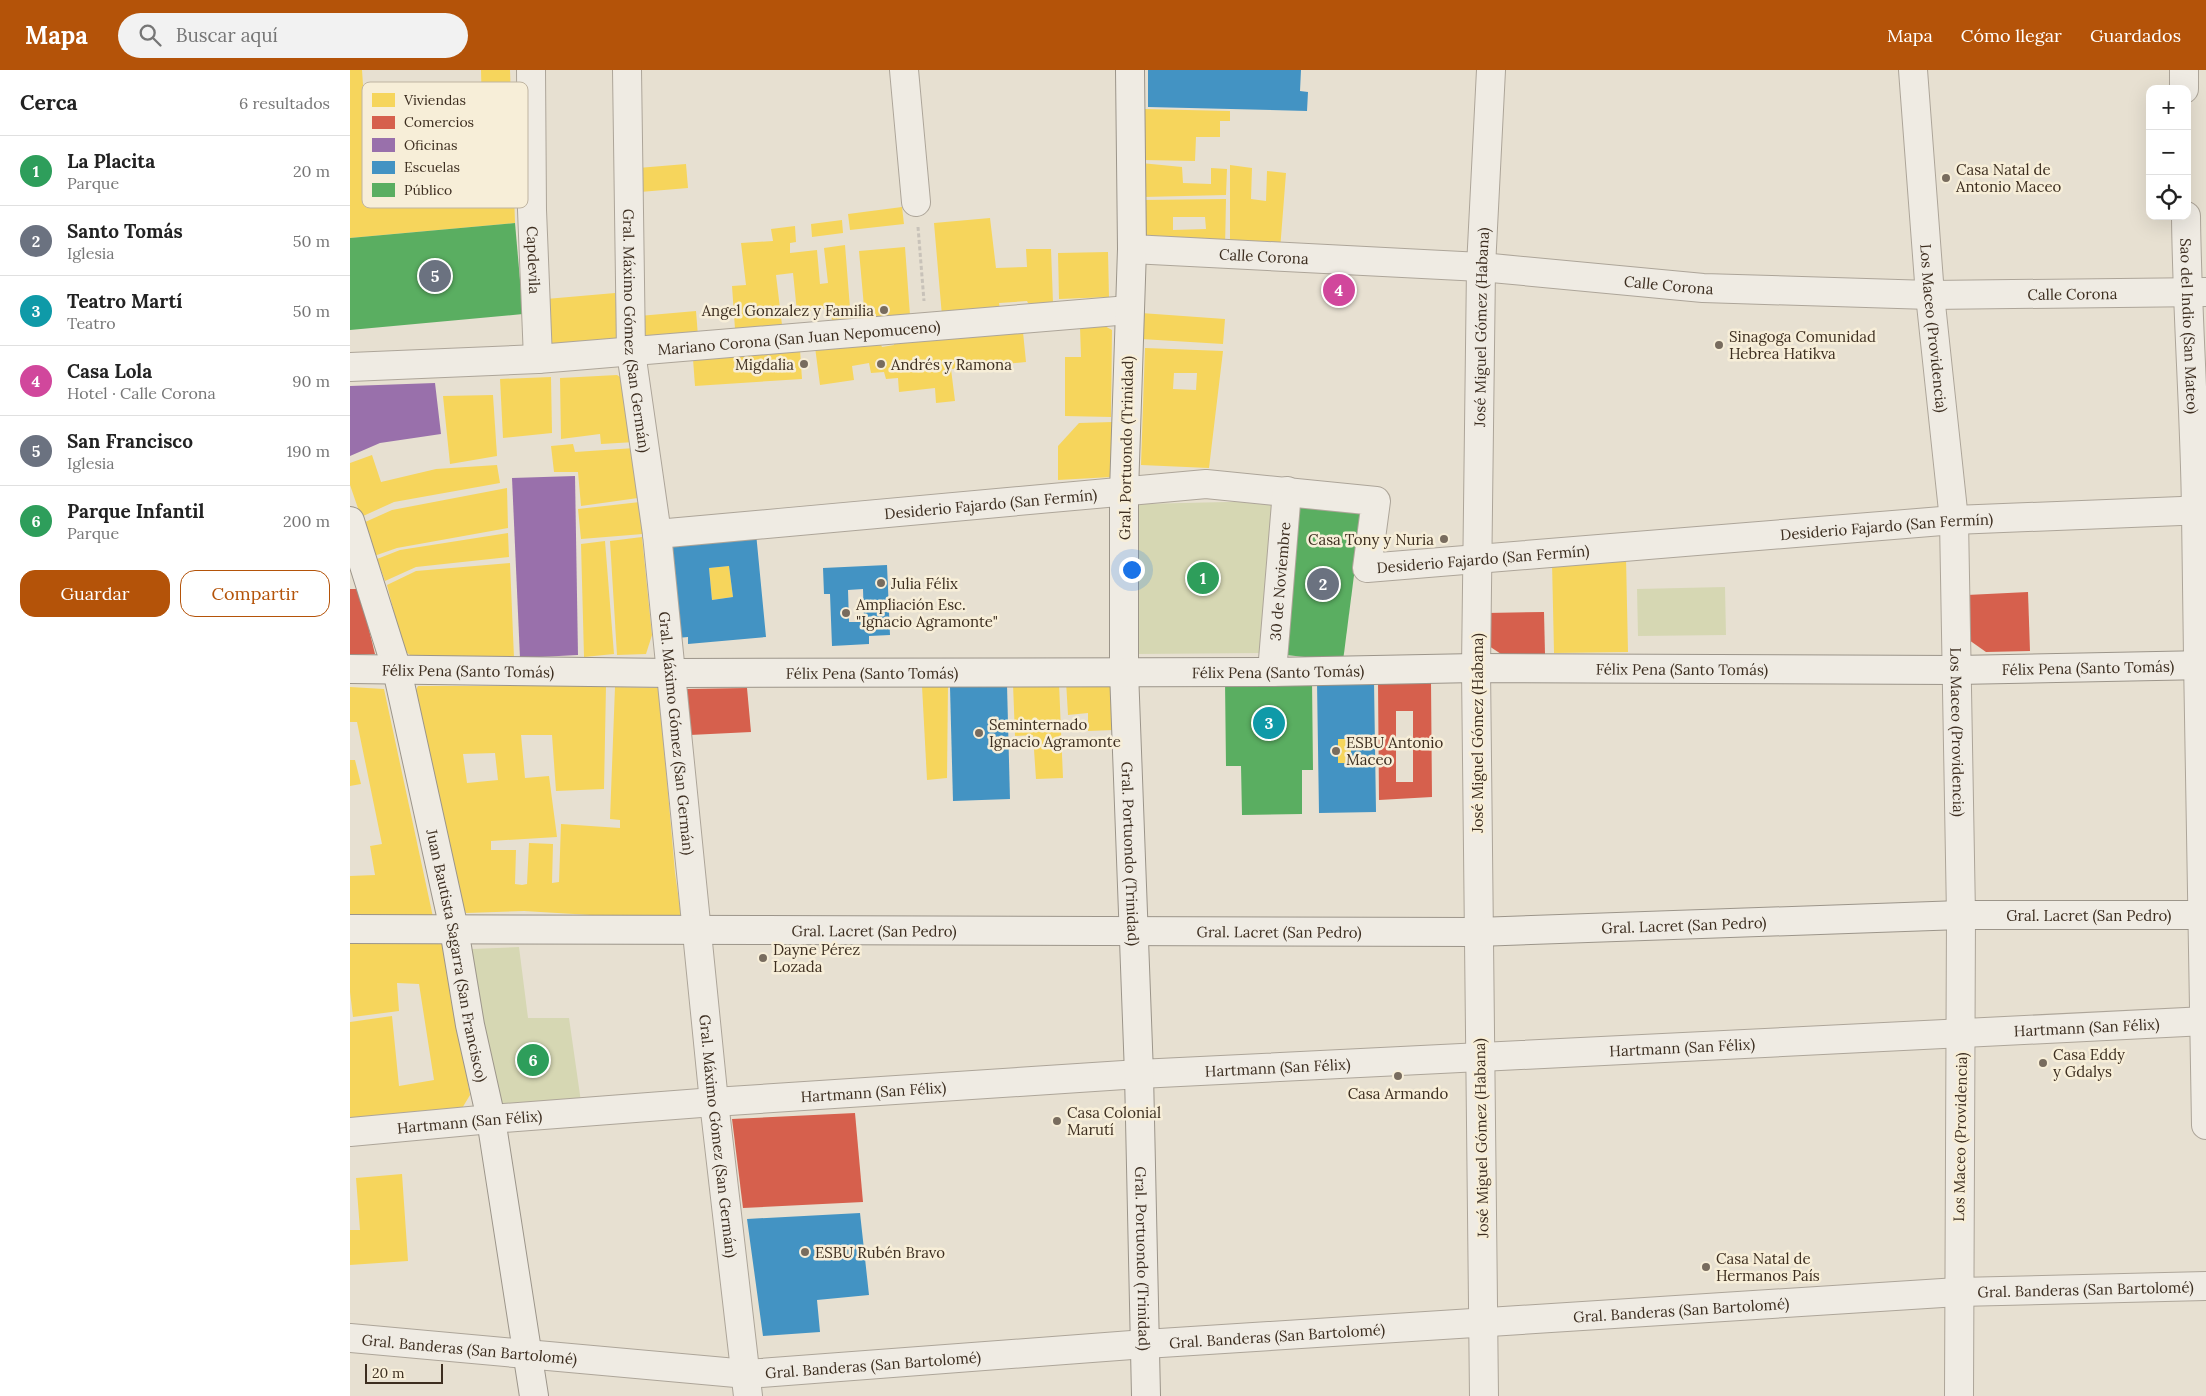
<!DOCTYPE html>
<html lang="es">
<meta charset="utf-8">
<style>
:root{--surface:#fff;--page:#f2f2f2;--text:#222;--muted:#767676;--line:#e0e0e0;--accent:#b45309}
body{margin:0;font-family:Lora,serif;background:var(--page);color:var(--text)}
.controls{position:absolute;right:15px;top:15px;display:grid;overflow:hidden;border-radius:10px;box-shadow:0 5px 20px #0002}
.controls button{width:45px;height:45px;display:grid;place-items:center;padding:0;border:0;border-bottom:1px solid var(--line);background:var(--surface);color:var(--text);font:25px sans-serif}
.scale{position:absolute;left:15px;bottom:12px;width:78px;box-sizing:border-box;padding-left:5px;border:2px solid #3d2e20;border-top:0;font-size:14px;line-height:18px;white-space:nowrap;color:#3d2e20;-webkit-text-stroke:4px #f7eed8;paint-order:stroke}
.you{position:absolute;left:781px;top:499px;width:18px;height:18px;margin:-12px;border:4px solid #fff;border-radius:50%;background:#1a73e8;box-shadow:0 0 0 8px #1a73e833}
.badge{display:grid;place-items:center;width:32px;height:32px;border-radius:50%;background:var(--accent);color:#fff;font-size:16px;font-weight:700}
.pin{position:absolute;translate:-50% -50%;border:2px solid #fff;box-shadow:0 1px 5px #0006}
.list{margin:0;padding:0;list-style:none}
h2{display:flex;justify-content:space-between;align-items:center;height:65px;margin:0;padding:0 20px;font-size:21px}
h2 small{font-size:16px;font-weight:400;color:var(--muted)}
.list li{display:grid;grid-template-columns:32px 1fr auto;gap:15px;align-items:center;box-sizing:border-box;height:70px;padding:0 20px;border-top:1px solid var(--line)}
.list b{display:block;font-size:19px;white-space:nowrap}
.list p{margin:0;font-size:16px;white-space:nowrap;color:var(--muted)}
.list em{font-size:16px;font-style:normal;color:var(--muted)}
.actions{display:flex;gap:10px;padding:15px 20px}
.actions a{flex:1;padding:11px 0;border:1px solid var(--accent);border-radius:15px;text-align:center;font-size:18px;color:var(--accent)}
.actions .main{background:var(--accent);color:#fff}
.icon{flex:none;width:28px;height:28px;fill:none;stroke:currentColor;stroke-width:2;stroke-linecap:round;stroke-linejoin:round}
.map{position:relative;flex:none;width:1856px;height:1326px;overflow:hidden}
header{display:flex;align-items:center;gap:30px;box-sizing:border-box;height:70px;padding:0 25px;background:var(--accent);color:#fff}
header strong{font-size:24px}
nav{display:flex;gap:28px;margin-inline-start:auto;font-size:18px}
.search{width:350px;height:45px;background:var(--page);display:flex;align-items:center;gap:12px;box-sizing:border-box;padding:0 18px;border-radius:28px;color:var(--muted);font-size:19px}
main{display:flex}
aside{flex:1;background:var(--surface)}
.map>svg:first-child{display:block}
.green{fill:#d6d7b3}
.homes{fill:#f6d55c;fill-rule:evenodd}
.shops{fill:#d6604d;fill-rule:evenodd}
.offices{fill:#9970ab}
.schools{fill:#4393c3;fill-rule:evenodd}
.public{fill:#5aae61}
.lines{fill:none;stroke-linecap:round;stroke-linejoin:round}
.street-casing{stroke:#ada599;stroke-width:30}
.secondary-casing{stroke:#9c958a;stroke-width:30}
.path{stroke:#c8c2b9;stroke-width:3;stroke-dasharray:4 2.5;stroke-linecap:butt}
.street{stroke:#efebe3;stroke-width:28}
.secondary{stroke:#efebe3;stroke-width:28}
.poi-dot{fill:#786c5e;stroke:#f7eed8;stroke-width:2}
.labels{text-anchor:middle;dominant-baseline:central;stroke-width:5;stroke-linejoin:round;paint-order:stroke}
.poi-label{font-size:15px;fill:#3d2e20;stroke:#f7eed8;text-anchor:start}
.street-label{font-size:15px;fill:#3d2e20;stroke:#f7eed8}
.key{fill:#f7eed8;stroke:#bfb4a1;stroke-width:1}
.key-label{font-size:14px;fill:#3d2e20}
</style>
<header>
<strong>Mapa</strong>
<div class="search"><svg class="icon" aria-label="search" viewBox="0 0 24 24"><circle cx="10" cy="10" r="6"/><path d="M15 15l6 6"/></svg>Buscar aquí</div>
<nav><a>Mapa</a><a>Cómo llegar</a><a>Guardados</a></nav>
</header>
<main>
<aside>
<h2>Cerca<small>6 resultados</small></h2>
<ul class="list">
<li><span class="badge" style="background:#2e9e5b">1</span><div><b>La Placita</b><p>Parque</p></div><em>20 m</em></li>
<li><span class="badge" style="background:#6b7280">2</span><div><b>Santo Tomás</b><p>Iglesia</p></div><em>50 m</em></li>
<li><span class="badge" style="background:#0f9aa8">3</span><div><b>Teatro Martí</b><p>Teatro</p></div><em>50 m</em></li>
<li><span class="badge" style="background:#d1479c">4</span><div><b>Casa Lola</b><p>Hotel · Calle Corona</p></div><em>90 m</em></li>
<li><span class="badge" style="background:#6b7280">5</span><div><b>San Francisco</b><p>Iglesia</p></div><em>190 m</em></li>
<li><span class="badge" style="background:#2e9e5b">6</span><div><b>Parque Infantil</b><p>Parque</p></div><em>200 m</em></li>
</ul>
<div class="actions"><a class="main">Guardar</a><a>Compartir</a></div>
</aside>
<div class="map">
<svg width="1856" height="1326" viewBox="0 0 1856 1326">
<rect width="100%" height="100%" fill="#e7e0d1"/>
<!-- green -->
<g class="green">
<path d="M924,431l-12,152 -125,1 1,-150z"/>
<path d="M1375,517l1,48 -88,1 -1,-47z"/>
<path d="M169,877l9,71h41l12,84 -83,5 -26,-158z"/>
</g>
<!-- homes -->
<g class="homes">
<path d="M0,0h12l9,132 113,-11 -3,-121h29l5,153 -165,15z"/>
<path d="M793,39l87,2v10h-10v16h-24l-1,24 -52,-1z"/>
<path d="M791,93l41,4 1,16 28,1v-16l16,1 -1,26 -83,2z"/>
<path d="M336,94l2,24 -48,4 -2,-24z"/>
<path d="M880,95l22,3 -1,31 15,2 1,-30 19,2 -6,77 -50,-2z"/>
<path d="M876,129l-1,50 -81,-1 -3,-48zM823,147h32l1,12 -33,1z"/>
<path d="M552,137l2,17 -54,6 -2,-16z"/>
<path d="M640,148l6,50 31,-1 -1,-18h25l2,54h-25l-1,-2 -28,2 1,7 -58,6 -8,-93z"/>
<path d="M492,150l1,13 -31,4 -1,-13z"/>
<path d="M445,156l1,16 -6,1v10l27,-3 3,34 8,-1 -4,-35 21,-3 5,63 14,-1 -5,-56 46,-4 5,68 -78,8 -1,-15 -34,4 -4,-39 -17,2 6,50 -47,4 -3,-43 14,-1 -5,-42 32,-2 -2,-12z"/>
<path d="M758,182l1,45 -50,2 -1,-46z"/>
<path d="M265,223l4,45 -69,6 -4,-45z"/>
<path d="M346,241l2,25 -57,5 -2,-25z"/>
<path d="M791,243l84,6 -2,25 -82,-5z"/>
<path d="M751,254l11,6 -1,87 -46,-1v-59h16l-1,-30z"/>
<path d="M673,262l3,30 -75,7 4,32 -19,2 -1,-15 -36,4 -1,-14 -12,1 -2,-7 -13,1 -2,-10 -17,3 2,14 -34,5 -5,-38 47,-6v6l19,-2 1,2 12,-2v-2z"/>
<path d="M795,278l78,3 -14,117 -68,-3zM824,303h23l-1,17 -23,-1z"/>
<path d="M450,280l2,29 -107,7 -2,-27z"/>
<path d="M267,305l12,8 6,59 -34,2 -1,-10 -39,5 -1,-61z"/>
<path d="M201,307l1,56 -49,5 -3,-59z"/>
<path d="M143,325l4,61 -47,8 -7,-68z"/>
<path d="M763,352l-2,55 -53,3v-34l21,-23z"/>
<path d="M223,374l2,8 60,-4 3,50 -57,8 -3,-34h-24l-3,-26z"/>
<path d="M22,385l9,27 55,-13 61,-4 3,18 -106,19 -33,15 -11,-32v-22z"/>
<path d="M157,418l1,40 -111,20 -23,8 -11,-33 29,-13z"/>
<path d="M290,432l3,32 -62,5 -3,-30z"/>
<path d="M966,462l28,4 -4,32 -28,-4z"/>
<path d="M158,463l1,24 -93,10 -31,14 -8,-22 23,-9z"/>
<path d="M292,467l10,98 -6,19 -29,1 -7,-114z"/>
<path d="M255,471l9,113 -30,3 -3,-113z"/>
<path d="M1276,487l2,95 -74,1 -2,-91z"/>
<path d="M160,493l4,95 -96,2 -14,-9 -17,-66 29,-14z"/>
<path d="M379,496l4,31 -21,3 -3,-32z"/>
<path d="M716,611l47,1 1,48 -26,1v-18l-20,2z"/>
<path d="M709,613l4,95 -27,1 -3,-44 -18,1 -2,-52z"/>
<path d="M598,615l-1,93 -20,2 -5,-94z"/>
<path d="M68,616h188l-2,103 -48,2 -4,-56h-31l4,43 24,-2 8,61 -66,4v9h25l-1,34 7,1 5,-1 2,-41 24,1 -1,39 7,-1 2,-58 59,4v-8l-10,-1 5,-132 44,1 16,185 6,42 -57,2 -100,-6 -58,2 -7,-10 -46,-208zM145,683l3,27 -31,3 -4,-29z"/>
<path d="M0,617l34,2 49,228 -83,-1v-40l25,-1 -5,-29 12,-2 -25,-122h-7z"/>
<rect x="988" y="669" width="13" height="24"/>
<path d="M0,690h5l6,24 -11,2z"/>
<path d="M44,871l49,1 27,153 -9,15 -111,12v-100l42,-6 7,70 35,-6 -15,-96 -22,-1 2,28 -46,6 -3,-25v-49z"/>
<path d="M52,1104l6,87 -58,4v-35h10l-4,-52z"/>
</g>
<!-- shops -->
<g class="shops">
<path d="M0,519h9l16,65 -25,1z"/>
<path d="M1678,522l2,59 -44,1 -17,-12 -2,-45z"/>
<path d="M1194,542l1,42h-44l-15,-10v-31z"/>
<path d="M1081,611l1,116 -53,3 -1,-118zM1046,641h17v71h-17z"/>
<path d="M397,618l4,44 -61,3 -5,-46z"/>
<path d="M505,1043l8,89 -120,6 -11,-89z"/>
</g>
<!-- offices -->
<g class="offices">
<path d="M85,313l6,51 -61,9 -30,13v-70z"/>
<path d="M225,406l3,179 -58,3 -8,-180z"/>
</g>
<!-- schools -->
<g class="schools">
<path d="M798,0h153l-1,21 8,1 -1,19 -159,-4z"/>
<path d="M406,463l10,104 -78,7v-7l-11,1 -8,-97zM379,496l4,31 -21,3 -3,-32z"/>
<path d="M537,495l3,70 -21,1v8l-37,2 -2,-52h-6l-1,-26zM513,519l1,33h-15l-1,-32z"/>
<path d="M1024,611l2,131 -57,1 -2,-131zM988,669h13v24h-13z"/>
<path d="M657,615l3,114 -57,2 -3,-114z"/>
<path d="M510,1143l9,82 -52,5 3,32 -57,4 -16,-117z"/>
</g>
<!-- public -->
<g class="public">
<path d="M165,153l8,91 -173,16v-92z"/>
<path d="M950,435l62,8 -19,148 -57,-6z"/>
<path d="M962,610l1,90h-11v44l-60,1 -1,-49h-15l-1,-85z"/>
</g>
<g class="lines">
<defs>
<g id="street">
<path id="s1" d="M181,0l1,140 6,149"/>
<path id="s2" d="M277,0l4,282 26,182 57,568 34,294"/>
<path d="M554,0l12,132"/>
<path id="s3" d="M1563,0l17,225 24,225 7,395 -2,481"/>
<path d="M1834,0v19"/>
<path id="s4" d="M1836,146c1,99 9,198 10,297 3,204 5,408 10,612"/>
<path id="s5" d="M782,179l349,18 222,21 227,7 276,-3"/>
<path id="s6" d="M0,297l188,-8 591,-49"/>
<path id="s7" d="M307,464l549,-50 170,17 -9,67 587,-48 252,-10"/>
<path id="s8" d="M922,602l15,-181"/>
<path id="s9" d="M0,1062l141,-13 223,-17 425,-28 1067,-53"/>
<path id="s10" d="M0,1268l397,36 398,-30 813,-52 248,-6"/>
<path id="s11" d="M1134,1326l-8,-728 5,-401 10,-197"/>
</g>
<g id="secondary">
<path id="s12" d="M780,0l2,179 -8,243v179l15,403 7,322"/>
<path id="s13" d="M0,451l47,149 57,259 16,96 21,94 43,277"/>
<path id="s14" d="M0,599l322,4 600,-1 204,-4 481,2 249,-5"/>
<path id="s15" d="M0,859l1127,3 484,-17h245"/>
</g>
</defs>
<!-- street casing -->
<use href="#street" class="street-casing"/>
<!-- secondary casing -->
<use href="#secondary" class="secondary-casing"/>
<!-- path -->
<path class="path" d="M568,157l6,74"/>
<!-- street -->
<use href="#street" class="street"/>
<!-- secondary -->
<use href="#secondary" class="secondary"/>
</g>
<!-- markers -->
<g class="poi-dot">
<circle cx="1596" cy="108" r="5"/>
<circle cx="534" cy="240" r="5"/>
<circle cx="1369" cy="275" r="5"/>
<circle cx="454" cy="294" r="5"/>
<circle cx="531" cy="294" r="5"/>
<circle cx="1094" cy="469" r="5"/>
<circle cx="531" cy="513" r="5"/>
<circle cx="496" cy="543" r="5"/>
<circle cx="629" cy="663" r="5"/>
<circle cx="986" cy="681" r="5"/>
<circle cx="413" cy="888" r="5"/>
<circle cx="1693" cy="993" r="5"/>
<circle cx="1048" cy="1006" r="5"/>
<circle cx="707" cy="1051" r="5"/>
<circle cx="455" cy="1182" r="5"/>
<circle cx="1356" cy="1197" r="5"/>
</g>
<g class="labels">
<!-- poi labels -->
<g class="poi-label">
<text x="1606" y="99">Casa Natal de<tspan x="1606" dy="17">Antonio Maceo</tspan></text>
<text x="524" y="240" text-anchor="end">Angel Gonzalez y Familia</text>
<text x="1379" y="266">Sinagoga Comunidad<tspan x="1379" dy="17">Hebrea Hatikva</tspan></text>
<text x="444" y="294" text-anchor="end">Migdalia</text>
<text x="541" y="294">Andrés y Ramona</text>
<text x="1084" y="469" text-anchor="end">Casa Tony y Nuria</text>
<text x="541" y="513">Julia Félix</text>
<text x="506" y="534">Ampliación Esc.<tspan x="506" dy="17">"Ignacio Agramonte"</tspan></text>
<text x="639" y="654">Seminternado<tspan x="639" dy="17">Ignacio Agramonte</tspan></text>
<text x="996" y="672">ESBU Antonio<tspan x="996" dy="17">Maceo</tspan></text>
<text x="423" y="879">Dayne Pérez<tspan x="423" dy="17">Lozada</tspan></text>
<text x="1703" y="984">Casa Eddy<tspan x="1703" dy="17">y Gdalys</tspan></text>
<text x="1048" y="1023" text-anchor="middle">Casa Armando</text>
<text x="717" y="1042">Casa Colonial<tspan x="717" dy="17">Marutí</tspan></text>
<text x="465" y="1182">ESBU Rubén Bravo</text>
<text x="1366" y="1188">Casa Natal de<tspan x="1366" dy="17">Hermanos País</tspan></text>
</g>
<!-- street labels -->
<g class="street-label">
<text stroke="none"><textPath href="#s5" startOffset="132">Calle Corona</textPath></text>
<text stroke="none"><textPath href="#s1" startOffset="190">Capdevila</textPath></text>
<text stroke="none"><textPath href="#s5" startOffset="538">Calle Corona</textPath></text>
<text stroke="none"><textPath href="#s5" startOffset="942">Calle Corona</textPath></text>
<text stroke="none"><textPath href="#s4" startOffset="110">Sao del Indio (San Mateo)</textPath></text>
<text stroke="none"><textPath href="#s11" startOffset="1069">José Miguel Gómez (Habana)</textPath></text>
<text stroke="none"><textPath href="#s3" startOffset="259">Los Maceo (Providencia)</textPath></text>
<text stroke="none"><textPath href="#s2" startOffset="261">Gral. Máximo Gómez (San Germán)</textPath></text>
<text stroke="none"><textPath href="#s6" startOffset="450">Mariano Corona (San Juan Nepomuceno)</textPath></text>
<text transform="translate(776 378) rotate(-89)">Gral. Portuondo (Trinidad)</text>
<text stroke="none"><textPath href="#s7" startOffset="335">Desiderio Fajardo (San Fermín)</textPath></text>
<text stroke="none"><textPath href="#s7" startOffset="1311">Desiderio Fajardo (San Fermín)</textPath></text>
<text stroke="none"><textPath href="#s7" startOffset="906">Desiderio Fajardo (San Fermín)</textPath></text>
<text stroke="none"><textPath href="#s8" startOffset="91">30 de Noviembre</textPath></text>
<text stroke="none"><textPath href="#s14" startOffset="1738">Félix Pena (Santo Tomás)</textPath></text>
<text stroke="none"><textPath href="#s14" startOffset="1332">Félix Pena (Santo Tomás)</textPath></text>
<text stroke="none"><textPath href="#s14" startOffset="118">Félix Pena (Santo Tomás)</textPath></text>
<text stroke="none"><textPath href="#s14" startOffset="928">Félix Pena (Santo Tomás)</textPath></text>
<text stroke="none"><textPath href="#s14" startOffset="522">Félix Pena (Santo Tomás)</textPath></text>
<text stroke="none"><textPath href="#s3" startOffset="664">Los Maceo (Providencia)</textPath></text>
<text stroke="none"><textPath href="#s2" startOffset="666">Gral. Máximo Gómez (San Germán)</textPath></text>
<text transform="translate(1127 663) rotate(-90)">José Miguel Gómez (Habana)</text>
<text stroke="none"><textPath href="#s12" startOffset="784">Gral. Portuondo (Trinidad)</textPath></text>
<text stroke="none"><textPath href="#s15" startOffset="1739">Gral. Lacret (San Pedro)</textPath></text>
<text stroke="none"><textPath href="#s15" startOffset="1334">Gral. Lacret (San Pedro)</textPath></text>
<text stroke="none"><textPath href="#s15" startOffset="524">Gral. Lacret (San Pedro)</textPath></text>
<text stroke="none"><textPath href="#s15" startOffset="929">Gral. Lacret (San Pedro)</textPath></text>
<text stroke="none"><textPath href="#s13" startOffset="448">Juan Bautista Sagarra (San Francisco)</textPath></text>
<text stroke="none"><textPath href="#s9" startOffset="1740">Hartmann (San Félix)</textPath></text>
<text stroke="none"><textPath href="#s9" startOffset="1335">Hartmann (San Félix)</textPath></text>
<text stroke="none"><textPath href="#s9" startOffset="930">Hartmann (San Félix)</textPath></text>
<text stroke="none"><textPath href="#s9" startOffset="525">Hartmann (San Félix)</textPath></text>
<text stroke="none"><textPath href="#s9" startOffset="120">Hartmann (San Félix)</textPath></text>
<text stroke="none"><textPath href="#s2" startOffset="1071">Gral. Máximo Gómez (San Germán)</textPath></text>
<text transform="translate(1610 1067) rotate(-89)">Los Maceo (Providencia)</text>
<text transform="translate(1131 1068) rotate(-91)">José Miguel Gómez (Habana)</text>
<text stroke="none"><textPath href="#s12" startOffset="1189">Gral. Portuondo (Trinidad)</textPath></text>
<text stroke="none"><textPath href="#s10" startOffset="1740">Gral. Banderas (San Bartolomé)</textPath></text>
<text stroke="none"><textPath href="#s10" startOffset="1335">Gral. Banderas (San Bartolomé)</textPath></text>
<text stroke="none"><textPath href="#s10" startOffset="930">Gral. Banderas (San Bartolomé)</textPath></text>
<text stroke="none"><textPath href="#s10" startOffset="120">Gral. Banderas (San Bartolomé)</textPath></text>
<text stroke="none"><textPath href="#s10" startOffset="525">Gral. Banderas (San Bartolomé)</textPath></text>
</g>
</g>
<!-- legend -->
<rect x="12" y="12" width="166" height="126" rx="8" class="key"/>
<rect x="22" y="23" width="23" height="14" fill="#f6d55c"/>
<rect x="22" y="46" width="23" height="13" fill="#d6604d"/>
<rect x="22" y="68" width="23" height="14" fill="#9970ab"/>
<rect x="22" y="91" width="23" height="13" fill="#4393c3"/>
<rect x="22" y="113" width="23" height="14" fill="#5aae61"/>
<g class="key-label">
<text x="54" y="35">Viviendas</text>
<text x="54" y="57">Comercios</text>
<text x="54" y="80">Oficinas</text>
<text x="54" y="102">Escuelas</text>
<text x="54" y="125">Público</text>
</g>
</svg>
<div class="controls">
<button>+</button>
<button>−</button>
<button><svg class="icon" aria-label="locate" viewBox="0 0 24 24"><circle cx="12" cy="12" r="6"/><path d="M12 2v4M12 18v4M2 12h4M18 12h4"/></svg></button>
</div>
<div class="scale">20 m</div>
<div class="you"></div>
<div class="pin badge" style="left:853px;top:508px;background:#2e9e5b">1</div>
<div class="pin badge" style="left:973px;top:514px;background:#6b7280">2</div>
<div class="pin badge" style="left:919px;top:653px;background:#0f9aa8">3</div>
<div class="pin badge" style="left:989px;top:220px;background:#d1479c">4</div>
<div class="pin badge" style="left:85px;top:206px;background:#6b7280">5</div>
<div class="pin badge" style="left:183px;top:990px;background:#2e9e5b">6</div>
</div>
</main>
